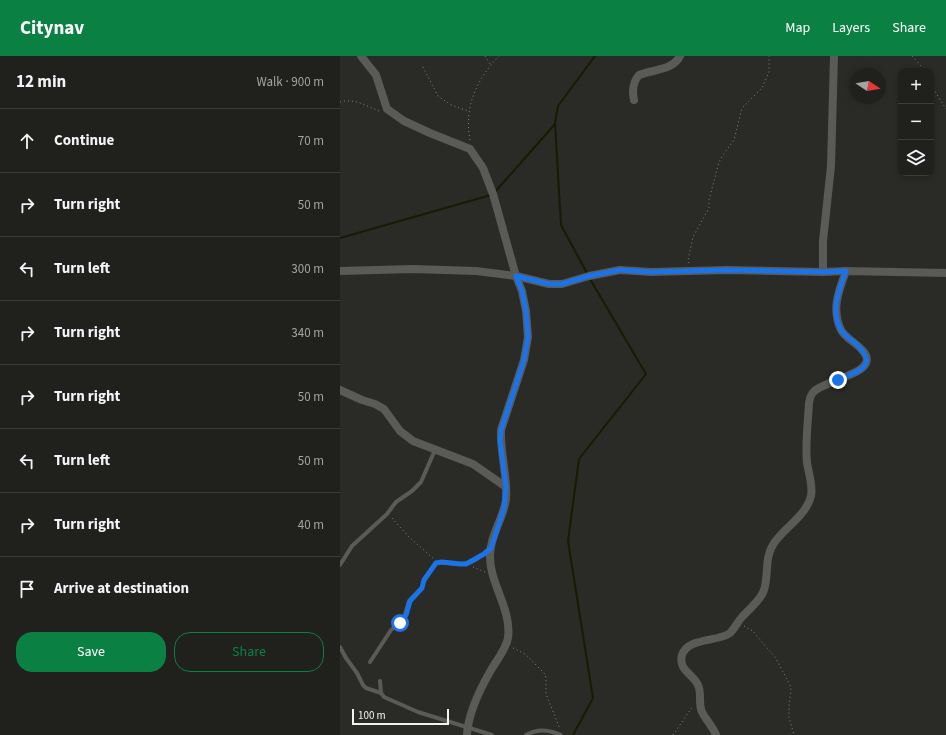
<!DOCTYPE html>
<meta charset="utf-8">
<style>
:root{--surface:#20201d;--page:#282826;--text:#f1f3f6;--muted:#a2a3a4;--line:#3d3e3b;--accent:#0b8043}
body{margin:0;font-family:"Source Sans 3",sans-serif;background:var(--page);color:var(--text)}
.controls{position:absolute;right:12px;top:12px;display:grid;overflow:hidden;border-radius:8px;box-shadow:0 2px 6px #0003}
.controls button{width:36px;height:36px;display:grid;place-items:center;padding:0;border:0;border-bottom:1px solid var(--line);background:var(--surface);color:var(--text);font:20px sans-serif}
.compass{position:absolute;left:510px;top:12px;width:36px;height:36px;border-radius:50%;background:var(--surface);box-shadow:0 2px 6px #0003;rotate:102deg}
.scale{position:absolute;left:12px;bottom:10px;width:97px;box-sizing:border-box;padding-left:4px;border:2px solid #f2f3f0;border-top:0;font-size:11px;line-height:14px;white-space:nowrap;color:#f2f3f0;-webkit-text-stroke:3px #2a2a27;paint-order:stroke}
.stop{position:absolute;width:12px;height:12px;margin:-9px;border:3px solid #1a73e8;border-radius:50%;background:#fff}
.stop.end{background:#1a73e8;border-color:#fff;box-shadow:0 1px 4px #0008}
.list{margin:0;padding:0;list-style:none}
h2{display:flex;justify-content:space-between;align-items:center;height:52px;margin:0;padding:0 16px;font-size:17px}
h2 small{font-size:13px;font-weight:400;color:var(--muted)}
.list li{display:grid;grid-template-columns:26px 1fr auto;gap:12px;align-items:center;box-sizing:border-box;height:64px;padding:0 16px;border-top:1px solid var(--line)}
.list b{display:block;font-size:15px;white-space:nowrap}
.list em{font-size:13px;font-style:normal;color:var(--muted)}
.actions{display:flex;gap:8px;padding:12px 16px}
.actions a{flex:1;padding:9px 0;border:1px solid var(--accent);border-radius:16px;text-align:center;font-size:14px;color:var(--accent)}
.actions .main{background:var(--accent);color:#fff}
.icon{flex:none;width:22px;height:22px;fill:none;stroke:currentColor;stroke-width:2;stroke-linecap:round;stroke-linejoin:round}
.map{position:relative;flex:none;width:606px;height:679px;overflow:hidden}
header{display:flex;align-items:center;gap:24px;box-sizing:border-box;height:56px;padding:0 20px;background:var(--accent);color:#fff}
header strong{font-size:19px}
nav{display:flex;gap:22px;margin-inline-start:auto;font-size:14px}
main{display:flex}
aside{flex:1;background:var(--surface)}
.map>svg:first-child{display:block}
.lines{fill:none;stroke-linecap:round;stroke-linejoin:round}
.stream{stroke:#191b01;stroke-width:2}
.path{stroke:#858582;stroke-width:1;stroke-dasharray:1 3;stroke-linecap:butt}
.service{stroke:#5a5b57;stroke-width:4}
.minor{stroke:#5a5b57;stroke-width:8}
.route{stroke:#1a73e8;stroke-width:5}
</style>
<header>
<strong>Citynav</strong>
<nav><a>Map</a><a>Layers</a><a>Share</a></nav>
</header>
<main>
<aside>
<h2>12 min<small>Walk · 900 m</small></h2>
<ul class="list">
<li><svg class="icon" aria-label="ahead" viewBox="0 0 24 24"><path d="M12 20V5M6 11l6-6 6 6"/></svg><div><b>Continue</b></div><em>70 m</em></li>
<li><svg class="icon" aria-label="right" viewBox="0 0 24 24"><path d="M7 20v-9h11M14 6l5 5-5 5"/></svg><div><b>Turn right</b></div><em>50 m</em></li>
<li><svg class="icon" aria-label="left" viewBox="0 0 24 24"><path d="M17 20v-9H6M10 6l-5 5 5 5"/></svg><div><b>Turn left</b></div><em>300 m</em></li>
<li><svg class="icon" aria-label="right" viewBox="0 0 24 24"><path d="M7 20v-9h11M14 6l5 5-5 5"/></svg><div><b>Turn right</b></div><em>340 m</em></li>
<li><svg class="icon" aria-label="right" viewBox="0 0 24 24"><path d="M7 20v-9h11M14 6l5 5-5 5"/></svg><div><b>Turn right</b></div><em>50 m</em></li>
<li><svg class="icon" aria-label="left" viewBox="0 0 24 24"><path d="M17 20v-9H6M10 6l-5 5 5 5"/></svg><div><b>Turn left</b></div><em>50 m</em></li>
<li><svg class="icon" aria-label="right" viewBox="0 0 24 24"><path d="M7 20v-9h11M14 6l5 5-5 5"/></svg><div><b>Turn right</b></div><em>40 m</em></li>
<li><svg class="icon" aria-label="arrive" viewBox="0 0 24 24"><path d="M6 21V4h12l-3 4 3 4H6"/></svg><div><b>Arrive at destination</b></div></li>
</ul>
<div class="actions"><a class="main">Save</a><a>Share</a></div>
</aside>
<div class="map">
<svg width="606" height="679" viewBox="0 0 606 679">
<rect width="100%" height="100%" fill="#2a2a27"/>
<g class="lines">
<!-- stream -->
<g class="stream">
<path d="M154,137l61,-69"/>
<path d="M0,182l151,-43"/>
<path d="M248,219l-27,-50 -6,-102 3,-17 37,-50"/>
<path d="M233,679l20,-37 -25,-157 11,-82 67,-85 -56,-95"/>
</g>
<!-- path -->
<g class="path">
<path d="M145,0l5,8"/>
<path d="M572,0l9,10 1,5"/>
<path d="M83,11l15,29 13,9 17,6"/>
<path d="M591,29l15,24"/>
<path d="M0,46c15,-4 26,4 39,9"/>
<path d="M130,84c-6,-33 6,-60 29,-84"/>
<path d="M349,207l-1,-3 5,-23 16,-29v-8l10,-38 4,-7 11,-15 8,-32 20,-20 7,-16v-16"/>
<path d="M52,462l16,18 26,23"/>
<path d="M133,511l12,5"/>
<path d="M404,570l9,5 13,16 9,10 14,26 2,5 -2,19v10l5,18"/>
<path d="M173,592l12,6 20,20 1,5v15l14,35"/>
<path d="M333,679l20,-29"/>
</g>
<!-- service -->
<g class="service">
<path d="M0,509l12,-19 35,-32 9,-12 16,-11 9,-9 14,-32"/>
<path d="M0,591l6,11 11,15 6,12 3,3 15,5"/>
<path d="M30,606l21,-32 12,-9 6,-20 13,-13 2,-8 12,-17c9,-2 16,2 25,1 10,0 21,-8 28,-15"/>
<path d="M40,625l1,12 3,4 34,15 74,23"/>
<path d="M186,679c12,-7 23,-5 35,0"/>
</g>
<!-- minor -->
<g class="minor">
<path d="M21,0l15,19 11,34 17,12 26,12 40,16 13,19 10,26 23,82 6,15 4,20 2,26 -4,23 -23,70c-1,23 7,48 5,70 -3,19 -16,36 -16,55 -1,28 22,54 18,83 -2,11 -11,22 -17,32 -11,19 -23,43 -24,65"/>
<path d="M294,44c-2,-9 -1,-18 5,-25 15,-6 33,-4 41,-19"/>
<path d="M0,215l73,-2 63,2 40,5 33,8h13l27,-8 31,-6 31,2 77,-2 95,2 23,-1 100,2"/>
<path d="M483,216v-31l8,-75 3,-110"/>
<path d="M0,334l22,10 13,4 9,5 16,22 13,10 60,23 33,23"/>
<path d="M376,679c-3,-8 -10,-15 -14,-23 -4,-8 0,-19 -4,-27 -5,-11 -20,-15 -16,-30 6,-18 37,-13 48,-22 5,-5 8,-12 13,-17 7,-8 18,-16 21,-26 5,-16 0,-32 10,-47 11,-16 32,-27 37,-47 2,-10 -2,-22 -4,-33 -2,-19 1,-41 2,-60 1,-7 3,-12 10,-15 6,-3 13,-6 20,-9 10,-4 38,-12 24,-28 -6,-8 -17,-12 -22,-21 -10,-21 -2,-40 5,-59"/>
</g>
</g>
<g class="lines">
<!-- route -->
<path class="route" d="M60,567l3,-3 3,-5 4,-14 12,-13 2,-8 12,-17 6,-1 19,2h5l18,-10 7,-6 13,-40 2,-21 -6,-47 1,-10 23,-70 4,-23 -2,-26 -4,-20 -6,-15 33,8h13l27,-8 31,-6 30,2 78,-2 95,2 23,-1c-7,19 -16,39 -5,59 3,5 9,9 14,13 26,23 3,28 -17,37"/>
</g>
</svg>
<div class="controls">
<button>+</button>
<button>−</button>
<button><svg class="icon" aria-label="layers" viewBox="0 0 24 24"><path d="M12 4l9 5-9 5-9-5zM3 14l9 5 9-5"/></svg></button>
</div>
<svg class="compass" viewBox="-18 -18 36 36"><path d="M0-13l5 13h-10z" fill="#e53935"/><path d="M0 13l5-13h-10z" fill="#a2a3a4"/></svg>
<div class="scale">100 m</div>
<div class="stop" style="left:60px;top:567px"></div>
<div class="stop end" style="left:498px;top:324px"></div>
</div>
</main>
